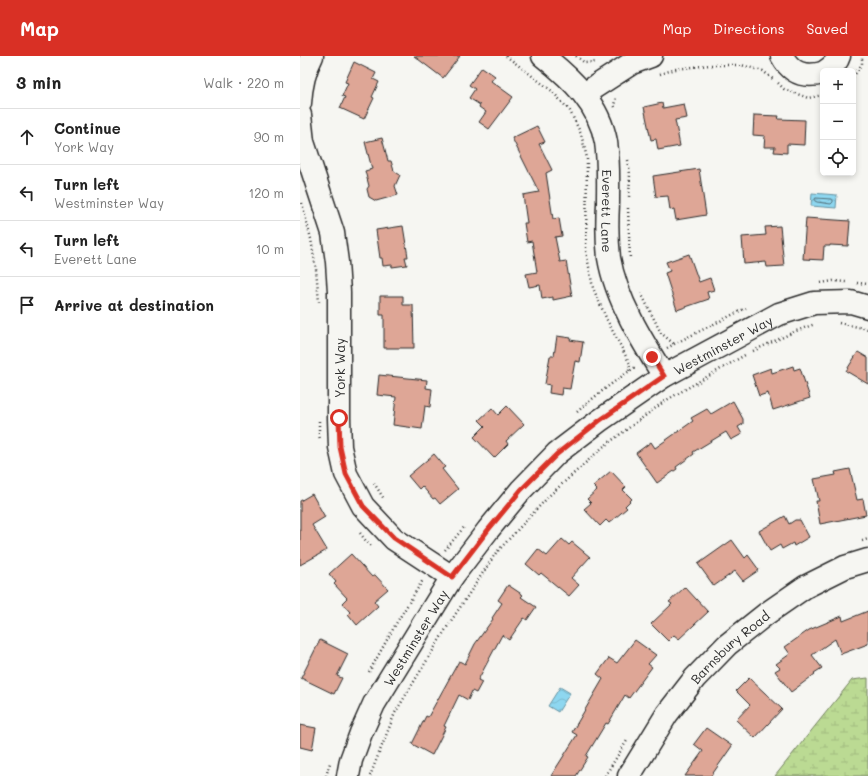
<!DOCTYPE html>
<meta charset="utf-8">
<style>
:root{--surface:#fff;--page:#f6f6f6;--text:#222;--muted:#767676;--line:#e0e0e0;--accent:#d93025}
body{margin:0;font-family:Mali,sans-serif;background:var(--page);color:var(--text)}
.controls{position:absolute;right:12px;top:12px;display:grid;overflow:hidden;border-radius:6px;box-shadow:0 2px 6px #0003}
.controls button{width:36px;height:36px;display:grid;place-items:center;padding:0;border:0;border-bottom:1px solid var(--line);background:var(--surface);color:var(--text);font:20px sans-serif}
.stop{position:absolute;width:12px;height:12px;margin:-9px;border:3px solid #d93025;border-radius:50%;background:#fff}
.stop.end{background:#d93025;border-color:#fff;box-shadow:0 1px 4px #0008}
.list{margin:0;padding:0;list-style:none}
h2{display:flex;justify-content:space-between;align-items:center;height:52px;margin:0;padding:0 16px;font-size:17px}
h2 small{font-size:13px;font-weight:400;color:var(--muted)}
.list li{display:grid;grid-template-columns:26px 1fr auto;gap:12px;align-items:center;box-sizing:border-box;height:56px;padding:0 16px;border-top:1px solid var(--line)}
.list b{display:block;font-size:15px;white-space:nowrap}
.list p{margin:0;font-size:13px;white-space:nowrap;color:var(--muted)}
.list em{font-size:13px;font-style:normal;color:var(--muted)}
.icon{flex:none;width:22px;height:22px;fill:none;stroke:currentColor;stroke-width:2;stroke-linecap:round;stroke-linejoin:round}
.map{position:relative;flex:none;width:568px;height:720px;overflow:hidden}
header{display:flex;align-items:center;gap:24px;box-sizing:border-box;height:56px;padding:0 20px;background:var(--accent);color:#fff}
header strong{font-size:19px}
nav{display:flex;gap:22px;margin-inline-start:auto;font-size:14px}
main{display:flex}
aside{flex:1;background:var(--surface)}
.map>svg:first-child{display:block}
.wetland{fill:url(#wetland-marsh);stroke:#73825f}
.water{fill:url(#water-waves);stroke:#6692a1}
.lines{fill:none;stroke-linecap:round;stroke-linejoin:round}
.shore{stroke:#53707a;stroke-width:1}
.building{fill:#dea696;stroke:#2b2b2b}
.minor-casing{stroke:#2b2b2b;stroke-width:25}
.path{stroke:#2b2b2b;stroke-width:2.5;stroke-dasharray:1 3;stroke-linecap:butt}
.minor{stroke:#f6f6f2;stroke-width:22}
.route{stroke:#d93025;stroke-width:5}
.labels{text-anchor:middle;dominant-baseline:central;stroke-width:3.5;stroke-linejoin:round;paint-order:stroke}
.street-label{font-size:13px;fill:#2b2b2b;stroke:#f6f6f2}
</style>
<header>
<strong>Map</strong>
<nav><a>Map</a><a>Directions</a><a>Saved</a></nav>
</header>
<main>
<aside>
<h2>3 min<small>Walk · 220 m</small></h2>
<ul class="list">
<li><svg class="icon" aria-label="ahead" viewBox="0 0 24 24"><path d="M12 20V5M6 11l6-6 6 6"/></svg><div><b>Continue</b><p>York Way</p></div><em>90 m</em></li>
<li><svg class="icon" aria-label="left" viewBox="0 0 24 24"><path d="M17 20v-9H6M10 6l-5 5 5 5"/></svg><div><b>Turn left</b><p>Westminster Way</p></div><em>120 m</em></li>
<li><svg class="icon" aria-label="left" viewBox="0 0 24 24"><path d="M17 20v-9H6M10 6l-5 5 5 5"/></svg><div><b>Turn left</b><p>Everett Lane</p></div><em>10 m</em></li>
<li><svg class="icon" aria-label="arrive" viewBox="0 0 24 24"><path d="M6 21V4h12l-3 4 3 4H6"/></svg><div><b>Arrive at destination</b></div></li>
</ul>
</aside>
<div class="map">
<svg width="568" height="720" viewBox="0 0 568 720">
<defs>
<pattern id="wetland-marsh" width="20" height="14" patternUnits="userSpaceOnUse"><rect width="20" height="14" fill="#bbda93"/><path d="M1 5h8M5 5V1M11 12h8M15 12V8" fill="none" stroke="#a1bb7f"/></pattern>
<pattern id="water-waves" width="16" height="10" patternUnits="userSpaceOnUse"><rect width="16" height="10" fill="#8ed7f0"/><path d="M0 5q4-4 8 0t8 0" fill="none" stroke="#7bb9ce"/></pattern>
</defs>
<rect width="100%" height="100%" fill="#f6f6f2"/>
<filter id="ink" filterUnits="userSpaceOnUse"><feTurbulence type="fractalNoise" baseFrequency=".025" numOctaves="2"/><feDisplacementMap in="SourceGraphic" scale="8" xChannelSelector="R" yChannelSelector="G"/><feConvolveMatrix kernelMatrix="1 2 1 2 8 2 1 2 1" color-interpolation-filters="sRGB"/></filter>
<g filter="url(#ink)">
<!-- wetland -->
<path class="wetland" d="M568,622v98h-93l77,-96z"/>
<!-- water -->
<g class="water">
<path d="M512,137l25,2 -1,13 -25,-2z"/>
<path d="M260,631l10,6 -12,19 -10,-6z"/>
</g>
<g class="lines">
<!-- shore -->
<path class="shore" d="M516,142l15,1 2,1v2l-2,2 -14,-2 -2,-1z"/>
</g>
<!-- building -->
<g class="building">
<path d="M114,0h46l-17,22z"/>
<path d="M54,6l22,11 -3,6 6,3 -7,15 2,1 -10,21 -24,-11 5,-11 -3,-1 6,-13 -3,-1z"/>
<path d="M182,11l13,9 -4,5 22,16 -24,32 -10,-7 7,-10 -7,-5 1,-2 -11,-7 6,-9 -6,-4z"/>
<path d="M362,47l1,5 21,-4 3,14 -12,2 5,26 -22,4 -2,-11 -5,1 -7,-33z"/>
<path d="M454,59l25,1 -1,3 27,1 -1,25 -17,-1v9l-13,-1 1,-5h-11l1,-11 -12,-1z"/>
<path d="M237,70l8,16 -6,2 13,26 -6,3 7,46 6,-1 3,18 -7,1 5,25 6,-1 6,35 -19,4v-3l-11,2 -2,-14 -11,2 -3,-13 11,-2 -5,-31 -5,1 -3,-19h3l-4,-28 16,-3 -27,-54z"/>
<path d="M82,82l6,23h3l3,10 6,4 -5,11 3,9 -22,6 -7,-4 -2,-8 2,-3 -4,-15 7,-2 -7,-27z"/>
<path d="M399,113l7,46 -30,5 -2,-11 -4,1 -2,-14 -12,1 -3,-21z"/>
<path d="M506,162l44,3 -2,25 -18,-1v1h-6l-1,14 -20,-1z"/>
<path d="M103,170l5,31h-3l2,8 -15,2v-2l-9,1 -1,-8h-2l-4,-28z"/>
<path d="M480,170l4,40 -17,1 -1,-5 -22,2 -2,-27 24,-2 -1,-8z"/>
<path d="M389,198l10,28 11,-4 4,12 -7,2 2,7 -32,11 -12,-37 5,-2 -4,-9z"/>
<path d="M80,240h23v9h10l1,43h-30v-33h-4z"/>
<path d="M257,280l14,2 -1,2 13,2 -3,20 -5,-1 -5,28 -8,-1 -1,7 -12,-2 1,-8 -5,-1 5,-28h4z"/>
<path d="M558,296l10,6v26l-22,-13z"/>
<path d="M493,310l1,4 6,-2 10,30 -37,12 -5,-17 -9,3 -7,-21 19,-7 1,5z"/>
<path d="M79,319l48,5 -1,8 6,1 -2,18 -5,-1 -3,23 -29,-4 3,-28 -19,-2z"/>
<path d="M433,345l10,18v5l-5,3 4,7 -11,6 -5,-8 -33,20 1,2 -18,13 1,2 -20,14 -21,-30 15,-11 4,6 38,-27 -2,-3 16,-9 4,5z"/>
<path d="M207,350l17,18 -18,17 2,3 -14,14 -20,-21 11,-11 -6,-6 13,-12 6,7z"/>
<path d="M134,398l11,13 -3,2 16,20 -18,15 -5,-6 -2,1 -11,-13 -3,3 -11,-13z"/>
<path d="M550,413l7,31 6,-1 3,16 -46,9 -4,-23h3l-5,-22 22,-4 -1,-3z"/>
<path d="M311,415l15,16 -3,3 9,9 -7,7 2,2 -18,15 -3,-3 -6,6 -16,-17 7,-6 -4,-4 10,-9 -4,-4z"/>
<path d="M12,438l13,23 -13,8 15,25 -27,15v-64z"/>
<path d="M485,460l4,8 6,-4h5l9,17 -15,9 -1,-3 -11,6 -2,-4 -10,6 -11,-20z"/>
<path d="M262,483l7,6 3,-3 18,15 -19,21 8,7 -10,11 -28,-23 -2,2 -13,-11 12,-15 9,7z"/>
<path d="M432,484l13,18 3,-3 11,15 -16,11 -8,-10 -21,15 -16,-22z"/>
<path d="M51,498l21,23 3,-2 13,14 -14,12 4,5 -21,19 -9,-11 2,-2 -8,-9 5,-5 -13,-14 2,-2 -7,-8z"/>
<path d="M208,529l15,10 -2,2 15,10 -9,13 -3,-2 -15,22 -7,-5 -24,45 4,2 -6,11 -4,-2 -4,9 -9,-5 -15,31 2,1 -14,28 -20,-11 14,-28 2,1 31,-56 6,3 10,-20 18,-25 -1,-1 10,-15 -4,-3z"/>
<path d="M385,531l23,25 -29,27 -5,-4 -6,6 -17,-17 21,-20 -3,-2z"/>
<path d="M568,555v33l-27,10 -6,-15 -23,16 10,13 -8,5 1,1 -24,18 -16,-21 5,-3 -4,-4 14,-10 -5,-7 24,-17 33,-14 1,5z"/>
<path d="M20,584l28,14 -11,22 5,2 -8,16 -33,-16z"/>
<path d="M335,584l21,15 -8,9 4,3 -23,31 -4,-3 -17,29 -2,-1 -20,33 2,1 -12,19h-25l26,-41 -5,-3 31,-53 -6,-5 12,-16 8,5z"/>
<path d="M449,622l33,31 -27,29 -19,-18 14,-15 -14,-14z"/>
<path d="M0,669l16,3 -4,22 -12,-3z"/>
<path d="M406,672l26,18 -21,30h-26l18,-25 -9,-7z"/>
</g>
<g class="lines">
<defs>
<g id="minor">
<path id="s1" d="M243,0c29,23 56,48 63,86 3,20 2,41 2,61 -1,18 -1,37 1,55 7,41 33,83 55,118"/>
<path d="M482,0c9,17 22,22 41,17"/>
<path d="M526,15c6,-4 11,-8 13,-15"/>
<path d="M284,38l48,-31 19,-7"/>
<path d="M0,47c1,-17 4,-32 12,-47"/>
<path d="M0,59l3,27 30,91 4,29 2,30v126l1,29 6,27 17,32 31,33 58,38"/>
<path id="s2" d="M48,720l3,-16 10,-27 13,-29 78,-127 36,-47 33,-40 36,-37 42,-32 65,-45 115,-62 35,-11 37,-1 17,5"/>
<path id="s3" d="M329,720l38,-62 28,-36 32,-33 39,-31 39,-27 40,-20 23,-7"/>
</g>
</defs>
<!-- minor casing -->
<use href="#minor" class="minor-casing"/>
<!-- path -->
<g class="path">
<path d="M206,0l46,35 18,20 11,23 6,24 -1,93 7,37 14,32 23,44 -1,7"/>
<path d="M276,0l9,7 12,-1"/>
<path d="M360,18l16,-5 34,-4h31l22,6 11,9"/>
<path d="M553,21l9,-13v-8"/>
<path d="M478,27l6,6 24,9 15,-3"/>
<path d="M315,51l-1,-2 2,-7"/>
<path d="M328,104l2,14 -1,23"/>
<path d="M2,147l9,36 5,30 3,33"/>
<path d="M328,152l2,51"/>
<path d="M521,227l12,-2 13,1"/>
<path d="M557,227l11,1"/>
<path d="M341,237l20,40 13,11"/>
<path d="M539,267l29,6"/>
<path d="M367,292l9,-5 70,-35"/>
<path d="M453,295l43,-20 19,-7"/>
<path d="M277,356c19,-17 39,-32 60,-46"/>
<path d="M19,365v13l1,6"/>
<path d="M74,427l10,16"/>
<path d="M60,477l6,8 7,6"/>
<path d="M562,485l6,-2"/>
<path d="M145,494l20,-24"/>
<path d="M69,616l28,-50 26,-42"/>
<path d="M26,720l4,-13"/>
<path d="M70,720l25,-63 54,-89 47,-71 54,-58 53,-48 62,-46 80,-46"/>
<path d="M305,720l23,-37"/>
</g>
<!-- minor -->
<use href="#minor" class="minor"/>
</g>
</g>
<g class="lines" filter="url(#ink)">
<!-- route -->
<path class="route" d="M39,362l1,29 6,27 17,32 31,32 58,39 36,-47 33,-40 36,-36 42,-33 65,-45 -12,-19"/>
</g>
<g class="labels">
<!-- street labels -->
<g class="street-label">
<text stroke="none"><textPath href="#s1" startOffset="178">Everett Lane</textPath></text>
<text stroke="none"><textPath href="#s2" startOffset="587">Westminster Way</textPath></text>
<text transform="translate(39 312) rotate(-90)">York Way</text>
<text stroke="none"><textPath href="#s2" startOffset="155">Westminster Way</textPath></text>
<text stroke="none"><textPath href="#s3" startOffset="165">Barnsbury Road</textPath></text>
</g>
</g>
</svg>
<div class="controls">
<button>+</button>
<button>−</button>
<button><svg class="icon" aria-label="locate" viewBox="0 0 24 24"><circle cx="12" cy="12" r="6"/><path d="M12 2v4M12 18v4M2 12h4M18 12h4"/></svg></button>
</div>
<div class="stop" style="left:39px;top:362px"></div>
<div class="stop end" style="left:352px;top:301px"></div>
</div>
</main>
